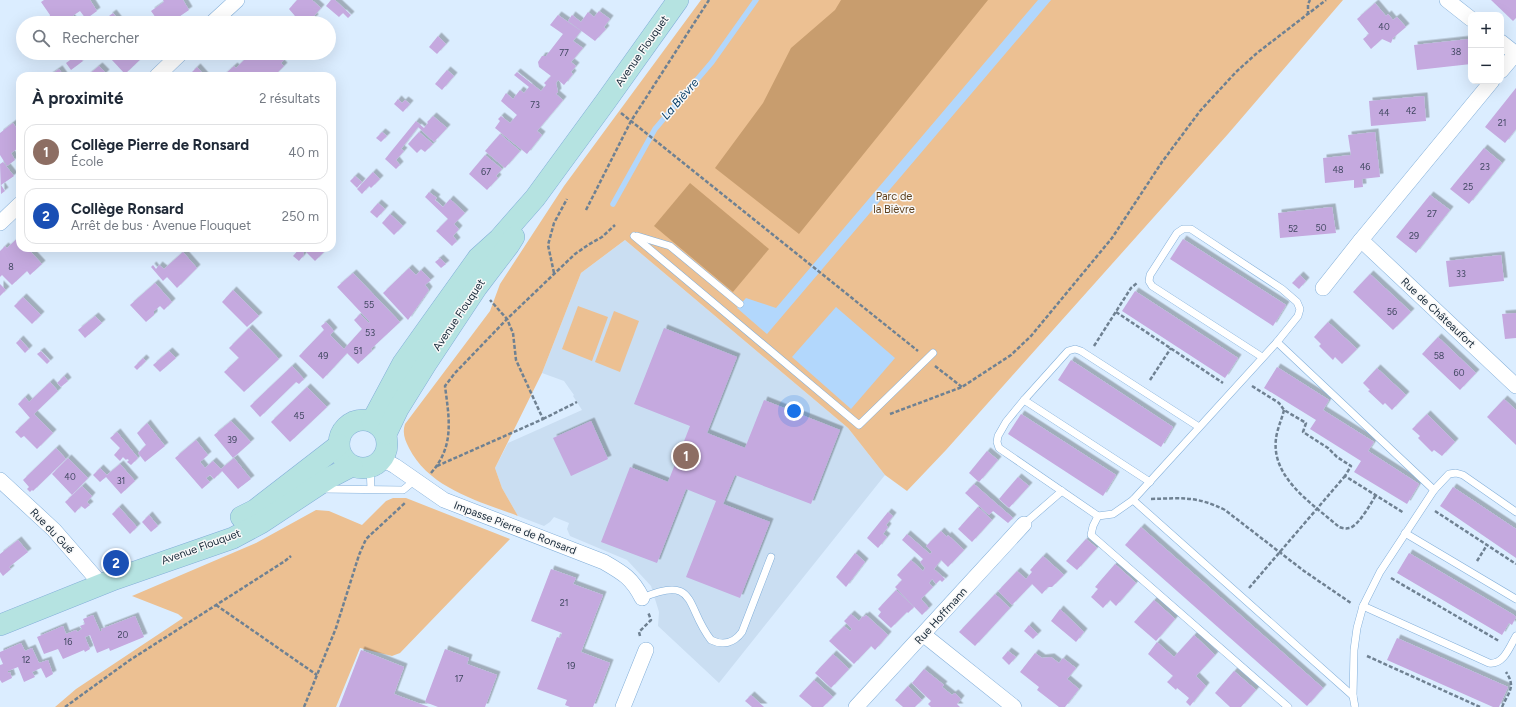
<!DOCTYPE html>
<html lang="fr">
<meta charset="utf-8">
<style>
:root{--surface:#fff;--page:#f2f2f3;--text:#1f2937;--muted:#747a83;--line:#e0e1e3;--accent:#9f6823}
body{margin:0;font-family:Figtree,sans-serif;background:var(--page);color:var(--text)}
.controls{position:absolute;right:12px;top:12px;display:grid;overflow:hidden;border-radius:8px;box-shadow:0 4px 16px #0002}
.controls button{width:36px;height:36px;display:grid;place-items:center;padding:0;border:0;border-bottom:1px solid var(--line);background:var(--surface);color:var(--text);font:20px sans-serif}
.you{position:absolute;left:794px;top:411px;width:14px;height:14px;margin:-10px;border:3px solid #fff;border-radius:50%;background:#1a73e8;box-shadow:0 0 0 6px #1a73e833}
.badge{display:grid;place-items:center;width:26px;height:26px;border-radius:50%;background:var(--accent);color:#fff;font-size:13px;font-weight:700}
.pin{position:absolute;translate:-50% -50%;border:2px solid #fff;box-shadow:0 1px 4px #0006}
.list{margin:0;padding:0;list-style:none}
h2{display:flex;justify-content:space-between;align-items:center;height:52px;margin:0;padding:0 16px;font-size:17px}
h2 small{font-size:13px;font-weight:400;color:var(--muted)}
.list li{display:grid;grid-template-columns:26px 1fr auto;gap:12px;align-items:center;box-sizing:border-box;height:56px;margin:0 8px 8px;padding:0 8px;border:1px solid var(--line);border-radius:12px}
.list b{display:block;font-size:15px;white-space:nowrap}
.list p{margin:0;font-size:13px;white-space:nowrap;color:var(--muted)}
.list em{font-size:13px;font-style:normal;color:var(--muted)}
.icon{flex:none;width:22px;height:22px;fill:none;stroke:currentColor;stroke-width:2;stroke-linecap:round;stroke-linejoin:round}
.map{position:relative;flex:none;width:1516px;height:707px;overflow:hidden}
.search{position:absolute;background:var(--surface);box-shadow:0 4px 16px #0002;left:16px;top:16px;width:320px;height:44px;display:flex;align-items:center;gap:10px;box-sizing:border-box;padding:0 14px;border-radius:22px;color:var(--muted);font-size:15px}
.panel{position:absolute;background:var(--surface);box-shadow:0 4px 16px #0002;left:16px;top:72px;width:320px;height:180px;border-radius:12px}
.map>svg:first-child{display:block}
.built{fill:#cadef2}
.green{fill:#ecc092}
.forest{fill:#c89d6e}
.water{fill:#b2d7fc}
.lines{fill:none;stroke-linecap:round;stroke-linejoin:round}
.stream{stroke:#b2d7fc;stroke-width:5.5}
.building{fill:#c5a9df;filter:url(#shadow)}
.service-casing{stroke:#83afd9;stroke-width:8}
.minor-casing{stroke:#83afd9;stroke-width:16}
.secondary-casing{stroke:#83afd9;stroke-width:22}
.path{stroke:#6f8192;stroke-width:2.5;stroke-dasharray:4 2;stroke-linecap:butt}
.service{stroke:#fff;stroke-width:7}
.minor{stroke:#fff;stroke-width:15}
.secondary{stroke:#b5e3e1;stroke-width:21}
.labels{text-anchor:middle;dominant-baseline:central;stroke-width:3;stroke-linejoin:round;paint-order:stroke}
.number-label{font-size:9px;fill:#414861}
.street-label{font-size:11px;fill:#152737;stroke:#f8f8f8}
.park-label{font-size:11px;fill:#5d3f1b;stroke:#f8f8f8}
.water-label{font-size:12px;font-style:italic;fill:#093f68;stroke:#f8f8f8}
</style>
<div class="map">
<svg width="1516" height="707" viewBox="0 0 1516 707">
<defs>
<filter id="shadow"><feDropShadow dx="3.5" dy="-3.5" stdDeviation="0" flood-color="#0004"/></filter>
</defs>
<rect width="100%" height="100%" fill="#dbedff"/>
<!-- built -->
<path class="built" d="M625,240l223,188 37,47 -166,208 -61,-57 1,-14 -8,-26 -24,-26 -57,-24 -3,-7 2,-6 -15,-6 -4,5 -6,4 -26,-10 -16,-28 -7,-20 13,-25 74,-33 -9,-14 1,-1 -10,-14 -22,-8 39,-100z"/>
<!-- green -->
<g class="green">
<path d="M701,0h642l-115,134 -282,316 -39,41 -22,-16 -37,-47 -223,-188 -44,33 -39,100 -47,95 7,20 16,28c-40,-15 -89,-28 -109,-68 -4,-8 -7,-15 -4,-24l85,-113 10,-27 64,-98z"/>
<path d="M578,306l30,11 -16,44 -30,-12z"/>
<path d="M614,311l25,10 -19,51 -25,-10z"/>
<path d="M393,498h13l104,41 -110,114 -8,3 -32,-8 -24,59h-281l21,-18 107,-71 -5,-4 -46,-18 124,-53 60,-33 13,1 33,14 24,-24z"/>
</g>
<!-- forest -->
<g class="forest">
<path d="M841,0h147l-189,234 -84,-66 48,-65 28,-55 44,-38z"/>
<path d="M690,183l79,66 -36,43 -79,-66z"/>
</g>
<!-- water -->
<g class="water">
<path d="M1038,0h13l-284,334 -30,-26 9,-10 30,10z"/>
<path d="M836,307l59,51 -44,51 -59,-52z"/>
</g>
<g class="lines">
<!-- stream -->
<path class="stream" d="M613,204l42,-75 57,-67 44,-62"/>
</g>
<!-- building -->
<g class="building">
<path d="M44,0h46l7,11 -11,8 -6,-8 -9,6 4,6h-22l-4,-5 1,-3 -9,-13z"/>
<path d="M163,0h20l6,10 -19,13h-21l7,-5 -5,-7 13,-9z"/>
<path d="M297,0h15l9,8 -7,8 1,2 -6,5h-21l7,-7 -6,-7z"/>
<path d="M331,0h4l16,15 -3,3 -5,-5 -4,4 -13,-11z"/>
<path d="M1491,0h25v18l-3,3z"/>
<path d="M1375,3l11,13 2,-2 5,6 4,-3 9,10 -13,11 -2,5 -9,-4 -11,10 -8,-10 6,-5 -12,-15z"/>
<path d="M599,11l11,8 -6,8 2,2 -11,12 -27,-20 4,-6 9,7 7,-10 6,5z"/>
<path d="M113,13l7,9 -1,1h-5l-5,-7z"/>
<path d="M558,15l23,16 -8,10 10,7 -12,14 5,4 -5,6 2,2 -9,11 -6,-5 -2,3 2,9 -2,2 7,6 -26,31 5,4 -15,19 -32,-26 5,-7 -2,-2 3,-3 9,7 7,-8 -16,-14 5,-8 7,6 7,-9 4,3 5,-6 -15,-12 3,-3 24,19 5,-6 -2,-2 7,-7 -12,-9 -1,-5 4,-6h4l17,-22 -13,-9z"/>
<path d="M438,36l8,8 -9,10 -8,-7z"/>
<path d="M1469,39l2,25 -54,6 -3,-25z"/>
<path d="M117,53h30l-22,21 -14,-15z"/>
<path d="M251,53h40l-10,10 3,3 -10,10h-51l11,-10 2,2z"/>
<path d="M77,55l6,6 -12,9 -5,-7z"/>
<path d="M99,66l7,7 -3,3h-16z"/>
<path d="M197,67l8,9h-11l-3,-3z"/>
<path d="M59,69l5,7h-15z"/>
<path d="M447,70l7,6 -12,14 -7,-6z"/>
<path d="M1516,88v41l-11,14 -20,-16z"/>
<path d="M1424,96l2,25 -55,5 -2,-25z"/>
<path d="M398,99l4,4 3,-3 5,4 -7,8 -9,-8z"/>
<path d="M433,116l14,12 -13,14 -16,-15 -17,22 3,2 -8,9 4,5 -4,4 -11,-10 31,-38 8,7 4,-5 -1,-1z"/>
<path d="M13,123l7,10v14l-9,6 4,7 -8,6 -7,-11v-22z"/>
<path d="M382,132l5,4 -6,6 -5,-4z"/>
<path d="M419,132l14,12 -8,8 -4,-3 -4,4 -9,-9z"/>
<path d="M1375,132l5,45 -18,2 1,8 -9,1v-8l-29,3 -2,-25 28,-3 -3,-20z"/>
<path d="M500,134l20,17 -15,17 -20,-17z"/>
<path d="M1484,148l18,15 -33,41 -19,-15z"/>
<path d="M485,155l17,14 -6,7 2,2 -11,12 -18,-16z"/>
<path d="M3,162l11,14 -13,9 4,6 -4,3 -1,-30z"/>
<path d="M373,172l7,7 -9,9 -2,-2 -7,8 -5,-5z"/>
<path d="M355,176l7,6 -5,6 -7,-7z"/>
<path d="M429,192l8,6 -2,2 8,7 7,-8 15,14 -11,11 5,5 -6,7 4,5 -5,5 -16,-15 12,-12 -23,-22z"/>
<path d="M1430,195l20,15 -34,43 -20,-16z"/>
<path d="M378,203l7,6 -8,9 -7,-6z"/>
<path d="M1332,207l4,26 -56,5 -2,-25z"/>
<path d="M390,214l13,12 -9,9 -12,-12z"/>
<path d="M20,236v12h13l-3,3 12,13 -12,11 -3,-4 -15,14 -10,-10 -2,2v-26l5,-5 2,2z"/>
<path d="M1183,239l103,66 -13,21 -103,-67z"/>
<path d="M300,248l4,5 -1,1 1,1 -5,6 -6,-5z"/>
<path d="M311,248h17l-13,13 -9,-9z"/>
<path d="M183,252l14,16 -20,20 -10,-11 -4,4 -12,-14 2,-2 3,4 3,-4 5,4z"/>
<path d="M1501,255l3,26 -55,6 -3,-26z"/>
<path d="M440,258l6,6 -5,4 -6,-6z"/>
<path d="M409,268l7,7 5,-5 10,10 -6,5 4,5 -21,30 -25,-27z"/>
<path d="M353,273l47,49 -29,27 1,2 -14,13 -11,-11 -24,26 -24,-23 25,-26 -3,-4 5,-4 8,9 -4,4 14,14 18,-20 -8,-9 6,-6 9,9 1,-1 -33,-35z"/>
<path d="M1370,274l41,38 -18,18 -40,-38z"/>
<path d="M1300,275l6,6 -7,8 -7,-6z"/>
<path d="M155,283l17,19 -8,8 -4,-4 -6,5v4l-8,7 -16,-17z"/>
<path d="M0,284l6,6 -6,6z"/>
<path d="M233,290l26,26 -12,11 -25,-25z"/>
<path d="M1135,291l103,67 -13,20 -103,-67z"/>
<path d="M23,297l18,18 -9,9 -18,-18z"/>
<path d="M1516,313v25l-11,1 -3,-25z"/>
<path d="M95,316l7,7 -17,15 -7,-8z"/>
<path d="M1328,322l29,27 -15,15 -7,-7 -2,3 -14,-14 2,-2 -7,-7z"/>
<path d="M249,328l30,31 -35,33 -20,-20 15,-14 -10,-10z"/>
<path d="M664,328l73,29 -30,76 38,15 19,-48 76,30 -29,74 -76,-29 -12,29 47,18 -30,76 -54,-21 30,-76 -30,-12 -29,74 -56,-21 29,-75 38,15 22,-56 -56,-22z"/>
<path d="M1438,337l38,36 -16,17 -38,-36z"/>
<path d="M20,339l9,10 -4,4 -9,-10z"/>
<path d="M41,351l9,10 -3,3 -10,-10z"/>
<path d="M169,351l7,7 -16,14 -7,-7z"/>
<path d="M143,358l3,3 -9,9 -3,-3z"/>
<path d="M1071,360l102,67 -12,20 -103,-67z"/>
<path d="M292,366l12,13 -5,5 -3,-2 -36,35 -10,-11z"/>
<path d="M1277,367l52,33 -6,10 51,32 -6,9 51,33 -12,20 -53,-32 7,-11 -51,-32 6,-9 -52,-32z"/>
<path d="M1377,368l29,27 -14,15 -7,-7 -2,2 -15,-14 2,-1 -7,-7z"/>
<path d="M64,376l4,5 -7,6 -4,-4z"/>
<path d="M50,382l8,9 -24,23 19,19 -16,16 -13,-13 -3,2 -6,-6 15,-14 -12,-14 7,-7 4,5z"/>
<path d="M307,387l20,20 -37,35 -19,-20z"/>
<path d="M1504,399l12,11v35l-29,-28z"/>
<path d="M1021,414l95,61 -13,21 -95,-62z"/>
<path d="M1427,414l28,28 -13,14 -8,-6 -2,2 -14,-14 2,-2 -8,-7z"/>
<path d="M231,421l20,21 -18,16 -19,-23z"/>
<path d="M591,421l17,38 -37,17 -18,-38z"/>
<path d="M147,423l18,23 -20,16 -7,-9 8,-8 -9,-12z"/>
<path d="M117,432l21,26 -7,7 -4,-3 2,-2 -2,-1 -1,1 -3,-3 -3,4 -6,-6 6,-7 -10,-10z"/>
<path d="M196,440l12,15 -8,7 5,6 8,-7 8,8 13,-11 17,21 -13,10 -16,-18 -8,8 -4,-4 -4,3 4,4 -8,7 -27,-31z"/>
<path d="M56,448l10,11 -33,32 -1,-1 -2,2 -3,-3 2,-2 -6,-7z"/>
<path d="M987,451l11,9 -19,22 -10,-9z"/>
<path d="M68,458l20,20 -16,17 -20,-21z"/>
<path d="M120,464l15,17 -14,13 -15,-17 -6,5 -7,-7 7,-7 7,7z"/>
<path d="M1018,477l11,9 -20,22 -10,-9z"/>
<path d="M974,484l39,34 -5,5 -15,-12 -4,4 -24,-22z"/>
<path d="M82,486l10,10 -5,6 3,3 -5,4 -4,-3 -6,7 -10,-11z"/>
<path d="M1453,487l63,42v29l-76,-52z"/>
<path d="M119,507l18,20 -7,7 -18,-20z"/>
<path d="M978,507l14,13 -20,22 -14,-13z"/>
<path d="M888,512l5,4 -7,9 2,2 -5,7 4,3 -9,11 -11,-10z"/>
<path d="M149,515l9,11 -7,6 -9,-10z"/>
<path d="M1141,527l182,161 -16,18 -182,-161z"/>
<path d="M941,531l6,6 1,-2 16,15 -16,17 -7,-7 -7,9 11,10 -3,3 -2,-2 -4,4 -4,-5 -3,4 4,4 -12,12 8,9 -7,7 -27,-28 7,-7 -5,-5 14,-15 12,11 2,-3 -5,-6 3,-3 -21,-19 5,-6 23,20 2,-2 -6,-6z"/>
<path d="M1086,539l11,9 -20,22 -11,-9z"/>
<path d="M18,540l10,12 -19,15 2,2 -8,7 -3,-4v-18z"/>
<path d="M855,553l10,9 -19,25 -10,-10z"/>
<path d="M1409,553l105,62 2,2 -4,8 -3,-2 -7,12 -105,-62z"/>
<path d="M1043,556l21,19 -12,12h-4l-6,7 -10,-10 -20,21 -14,-14 19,-20 9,8 6,-7 -2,-2z"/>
<path d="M1115,564l21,19 -20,23 -6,-6 -7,8 -12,-11 7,-8 -3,-2z"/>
<path d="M551,569l25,9 -3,6 30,11 -22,57 29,11 -17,44h-23l-5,-2 2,-5 -30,-11 20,-52 3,1 2,-5 -31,-12z"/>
<path d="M896,590l18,17 -6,6 -1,-1 -16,16 -13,-12 3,-4 -3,-3z"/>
<path d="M995,594l15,14 -35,38 -16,-14z"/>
<path d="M1154,600l21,19 -19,22 -22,-19z"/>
<path d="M1060,609l24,23 -8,10 -25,-21z"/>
<path d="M851,614l8,7 4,-5 1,1 2,-2 22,20 -13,15 -4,-4 -17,18 -25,-23 15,-15 6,5 2,-2 -8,-8z"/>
<path d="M93,615l7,16h2l-1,-2 34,-13 9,21 -34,14 -1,-3 -12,5 -7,-18 -5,2 5,12 -5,3 -1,-2 -21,9 -5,-10 -14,5 -7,-17 26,-11 3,8 10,-4 1,2 5,-3 -2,-3 5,-2 -2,-5z"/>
<path d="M1029,625l9,9 -5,5 -9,-8z"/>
<path d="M1194,635l21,20 -19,21 10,10 -16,20 -4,-4 3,-4 -12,-10 -1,2 -9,-8 6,-6 -25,-22 9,-12 17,15z"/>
<path d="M1397,638l111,49 -9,20h-6l-106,-47z"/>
<path d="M21,643l4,8 7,-3 7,15 9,-3 5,14 -7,4 -5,-10 -9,4 3,5 -11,5 -6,-15 -10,4v2l2,-1 2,6 -10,5 -2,-3v-15l3,-1 -3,-7v-5z"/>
<path d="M445,649l24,9 -2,6 30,11 -12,32h-47l-13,-5z"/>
<path d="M361,650l43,17 -10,27 35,13h-90z"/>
<path d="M1008,651l8,6 -7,8 -7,-7z"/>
<path d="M1035,653l7,5 9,-1 8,6 4,-5 13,10 -9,11 12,10 -14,18h-6l-22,-17 2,-3 -19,-15z"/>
<path d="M833,654l16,15 -18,19 -16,-15z"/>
<path d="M924,669l20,16 -2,2 10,8 3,-2 6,6 -4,5 3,3h-29l-3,-3 3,-3 -19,-18z"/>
<path d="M1234,671l22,19 -15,17h-11l-15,-14z"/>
<path d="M814,680l19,17 -10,10h-11l-13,-11z"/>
<path d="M908,686l14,14 -7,7h-12l-8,-7z"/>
<path d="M751,695l13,12h-12l-7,-6z"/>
</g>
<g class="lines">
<defs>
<g id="service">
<path d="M634,236l225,189 74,-72"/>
<path d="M637,236l33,10 70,58"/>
<path d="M1262,357l-110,-71 -3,-5 1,-6 27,-42 6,-4h8l91,60 15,13 3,7 -2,7 -21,26"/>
<path d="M1024,400l126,82"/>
<path d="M1199,427l-118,-76 -6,-2 -7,2 -44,49 -18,22 -8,14 -1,6 2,6 99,68 15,-2 20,-14 144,-158 157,148"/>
<path d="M370,467l1,22"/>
<path d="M322,489l81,1 12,-10"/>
<path d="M1133,500l220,196"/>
<path d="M1098,516l-5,10 -2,9 197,172"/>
<path d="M1024,524l38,-33"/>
<path d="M1405,533l111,66"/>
<path d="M642,598c56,-24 43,9 69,42 12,6 23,3 31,-8l29,-75"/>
<path d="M1363,606l126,57c15,2 21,-17 27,-27"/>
<path d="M1355,707l-2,-11 1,-46 3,-22 6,-22 17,-34 54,-82 15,-16 7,-1 7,2 53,37"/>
</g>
<g id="minor">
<path d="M1447,0l24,19"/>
<path d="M212,23l25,-23"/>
<path d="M1501,42l15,12"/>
<path d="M1501,71l15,-18"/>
<path d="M157,76l24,-23"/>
<path d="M1492,81l-131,159 155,146"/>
<path d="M0,223l20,-19"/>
<path d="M1323,288l38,-48"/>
<path d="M382,459l13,7 49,34 160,62c19,11 28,16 38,36"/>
<path d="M0,480l54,50 47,54"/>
<path d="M924,635l90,72"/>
<path d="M623,707l23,-57"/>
<path d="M856,707l168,-183"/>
</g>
<g id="secondary">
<circle cx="363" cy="444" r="24"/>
<path d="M372,421l31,-58 27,-38 48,-67 21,-19 36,-41 71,-97 72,-101"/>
<path d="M386,434l12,-25 28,-45 51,-77 32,-42 5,-8"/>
<path d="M241,517l14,-7 84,-65"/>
<path d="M0,625l115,-46 118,-41 28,-15 68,-45 23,-12"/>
</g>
</defs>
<!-- service casing -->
<use href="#service" class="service-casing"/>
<!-- minor casing -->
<use href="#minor" class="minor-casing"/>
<!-- secondary casing -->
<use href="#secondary" class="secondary-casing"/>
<!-- path -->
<g class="path">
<path d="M1308,15v-11l2,-4"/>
<path d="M621,113l297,238"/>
<path d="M586,210l45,-89 78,-121"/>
<path d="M554,273l-6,-28 6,-22 13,-24"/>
<path d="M1116,312l107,71"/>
<path d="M1094,346l37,-58 6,-5"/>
<path d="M935,366l27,21"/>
<path d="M1150,380l21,-32"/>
<path d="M1252,386l27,17 5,7 22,13 -3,9 25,16 9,9 14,9 -6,10 59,37"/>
<path d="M1284,410c-2,8 -5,15 -7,23 -10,43 35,70 62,94 3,1 7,2 10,1 9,-1 22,-25 27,-33"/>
<path d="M890,414l72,-27 49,-32 20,-19 81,-98 50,-76 38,-51 36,-39 21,-19 69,-53"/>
<path d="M543,419l34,-17"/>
<path d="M437,466l106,-47 -27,-59 -3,-27 -6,-14 -17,-19"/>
<path d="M431,473c24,-27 18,-55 14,-87l10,-13 52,-54 47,-45 21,-20 13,-9 14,-8 13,-12"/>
<path d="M1151,499c31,-1 46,-3 74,11l79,61 47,32"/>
<path d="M1435,511l81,53"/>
<path d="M1477,561l10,-16"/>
<path d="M1391,578l108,63"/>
<path d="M1249,588l96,-112"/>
<path d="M216,605l101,70"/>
<path d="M640,636l-1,-4 12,-12 -3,-8"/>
<path d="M1367,656l113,51"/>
<path d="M65,707l65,-47 155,-99 6,-5"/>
<path d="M304,707l32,-79 23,-73 7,-16 40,-37"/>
<path d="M1502,707c7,-16 14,-20 4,-35"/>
</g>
<!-- service -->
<use href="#service" class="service"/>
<!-- minor -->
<use href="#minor" class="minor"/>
<!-- secondary -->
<use href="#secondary" class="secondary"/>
</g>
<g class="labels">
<!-- number labels -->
<g class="number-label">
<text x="1384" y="26">40</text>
<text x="1456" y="51">38</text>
<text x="564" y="52">77</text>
<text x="535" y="104">73</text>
<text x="1411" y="110">42</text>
<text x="1384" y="112">44</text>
<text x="1502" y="122">21</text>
<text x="1365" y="166">46</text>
<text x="1485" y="166">23</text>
<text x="1338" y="169">48</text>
<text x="486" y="171">67</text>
<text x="1468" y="186">25</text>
<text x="1432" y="213">27</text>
<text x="1321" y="227">50</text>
<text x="1293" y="228">52</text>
<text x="1414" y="235">29</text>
<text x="11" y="266">8</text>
<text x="1461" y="273">33</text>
<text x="369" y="304">55</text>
<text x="1392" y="311">56</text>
<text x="370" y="332">53</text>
<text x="358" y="350">51</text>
<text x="323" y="355">49</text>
<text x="1439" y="355">58</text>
<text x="1459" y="372">60</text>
<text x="299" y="415">45</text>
<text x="232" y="439">39</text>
<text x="70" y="476">40</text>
<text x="121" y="480">31</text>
<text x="564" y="602">21</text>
<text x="123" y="634">20</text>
<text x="68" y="641">16</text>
<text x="26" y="659">12</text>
<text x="571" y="665">19</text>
<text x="459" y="678">17</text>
</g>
<!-- street labels -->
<g class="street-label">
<text transform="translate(642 51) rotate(-55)">Avenue Flouquet</text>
<text transform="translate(1438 313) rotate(43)">Rue de Châteaufort</text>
<text transform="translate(459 315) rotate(-56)">Avenue Flouquet</text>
<text transform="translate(515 528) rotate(21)">Impasse Pierre de Ronsard</text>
<text transform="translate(52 531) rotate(46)">Rue du Gué</text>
<text transform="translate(201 547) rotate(-20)">Avenue Flouquet</text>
<text transform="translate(941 616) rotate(-48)">Rue Hoffmann</text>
</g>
<!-- park labels -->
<g class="park-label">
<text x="894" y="196">Parc de<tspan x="894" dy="13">la Bièvre</tspan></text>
</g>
<!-- water labels -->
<g class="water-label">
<text transform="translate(680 99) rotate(-49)">La Bièvre</text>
</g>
</g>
</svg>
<div class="controls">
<button>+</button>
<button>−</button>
</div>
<div class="you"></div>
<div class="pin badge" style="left:686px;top:456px;background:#8d6e63">1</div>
<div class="pin badge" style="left:116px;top:563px;background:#1a4fb4">2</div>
<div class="search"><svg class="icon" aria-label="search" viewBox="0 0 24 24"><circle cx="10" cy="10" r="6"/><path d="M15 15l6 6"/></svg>Rechercher</div>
<section class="panel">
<h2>À proximité<small>2 résultats</small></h2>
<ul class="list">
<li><span class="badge" style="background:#8d6e63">1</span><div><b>Collège Pierre de Ronsard</b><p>École</p></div><em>40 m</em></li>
<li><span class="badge" style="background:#1a4fb4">2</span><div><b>Collège Ronsard</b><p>Arrêt de bus · Avenue Flouquet</p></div><em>250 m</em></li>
</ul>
</section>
</div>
